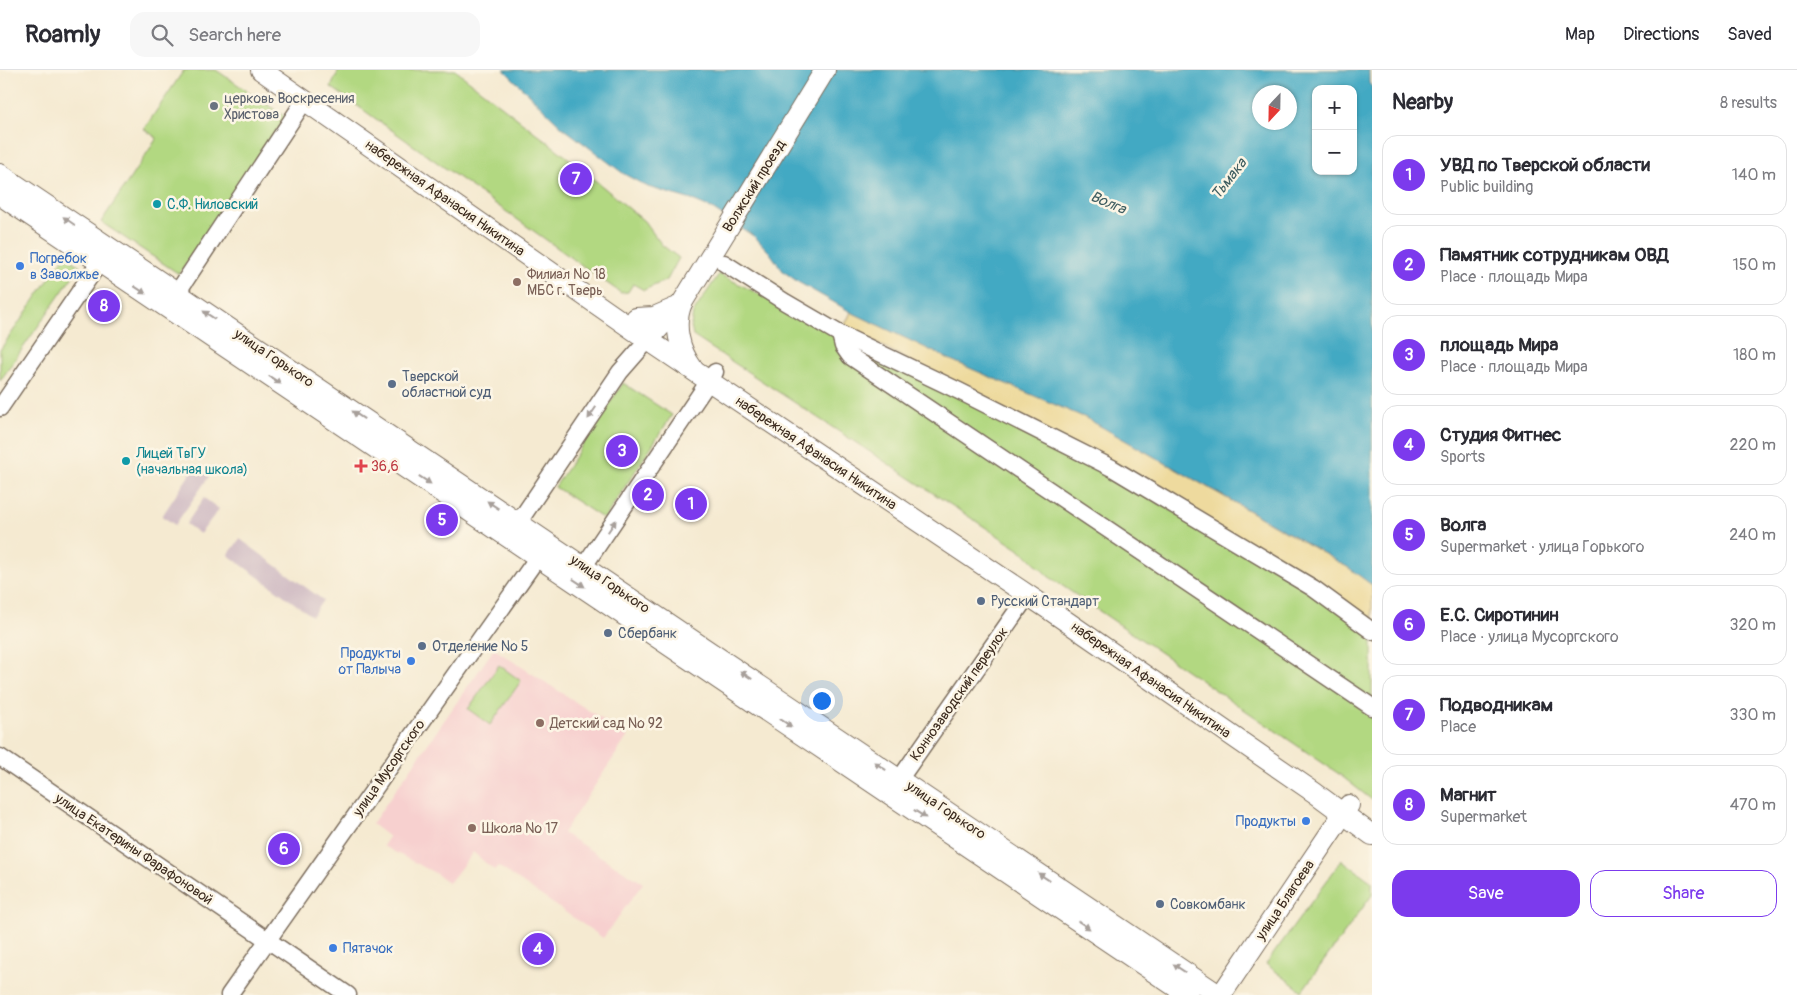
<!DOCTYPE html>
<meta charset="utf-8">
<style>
:root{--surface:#fff;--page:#f7f7f7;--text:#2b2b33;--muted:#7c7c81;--line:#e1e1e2;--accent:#7c3aed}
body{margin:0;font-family:Pangolin,sans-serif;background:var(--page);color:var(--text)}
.controls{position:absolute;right:15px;top:15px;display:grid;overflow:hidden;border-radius:10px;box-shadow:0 1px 4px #0004}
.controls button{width:45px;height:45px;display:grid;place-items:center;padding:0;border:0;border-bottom:1px solid var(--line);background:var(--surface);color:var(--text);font:25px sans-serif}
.compass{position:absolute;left:1252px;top:15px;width:45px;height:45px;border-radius:50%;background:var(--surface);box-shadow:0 1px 4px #0004;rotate:202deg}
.you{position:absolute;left:821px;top:630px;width:18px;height:18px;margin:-12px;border:4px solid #fff;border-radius:50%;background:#1a73e8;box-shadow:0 0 0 8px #1a73e833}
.badge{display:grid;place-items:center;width:32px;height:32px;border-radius:50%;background:var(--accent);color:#fff;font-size:16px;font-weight:700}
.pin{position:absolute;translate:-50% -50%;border:2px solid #fff;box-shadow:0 1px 5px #0006}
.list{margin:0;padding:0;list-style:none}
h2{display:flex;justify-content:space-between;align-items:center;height:65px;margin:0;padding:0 20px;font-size:21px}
h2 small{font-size:16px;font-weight:400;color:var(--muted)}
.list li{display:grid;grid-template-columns:32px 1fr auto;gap:15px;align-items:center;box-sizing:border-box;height:80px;margin:0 10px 10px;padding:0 10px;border:1px solid var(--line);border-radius:15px}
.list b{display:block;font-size:19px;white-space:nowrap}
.list p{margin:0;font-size:16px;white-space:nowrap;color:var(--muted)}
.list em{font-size:16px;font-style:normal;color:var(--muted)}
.actions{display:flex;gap:10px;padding:15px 20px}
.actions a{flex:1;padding:11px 0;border:1px solid var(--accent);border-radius:15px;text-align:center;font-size:18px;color:var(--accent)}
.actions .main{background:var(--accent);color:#fff}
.icon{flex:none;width:28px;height:28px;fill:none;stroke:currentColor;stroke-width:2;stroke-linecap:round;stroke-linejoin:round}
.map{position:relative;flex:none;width:1372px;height:925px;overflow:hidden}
header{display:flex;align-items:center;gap:30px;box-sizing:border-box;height:70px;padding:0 25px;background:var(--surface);border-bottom:1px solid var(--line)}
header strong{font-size:24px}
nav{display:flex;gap:28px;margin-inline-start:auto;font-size:18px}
.search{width:350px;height:45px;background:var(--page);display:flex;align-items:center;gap:12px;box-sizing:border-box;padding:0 18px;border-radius:15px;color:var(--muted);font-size:19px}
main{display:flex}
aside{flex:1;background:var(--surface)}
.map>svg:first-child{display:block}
.built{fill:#f7d0cf}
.industrial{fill:#d2bec5}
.green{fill:#b2d881;stroke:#768150}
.sand{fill:#eeda9e;stroke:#94825e}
.water{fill:#43a9c3;stroke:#3f6a70;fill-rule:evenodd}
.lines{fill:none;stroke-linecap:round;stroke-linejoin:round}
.minor-casing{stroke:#7c6d5d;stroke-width:19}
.major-casing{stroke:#7c6d5d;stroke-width:22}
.minor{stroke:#fff;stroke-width:16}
.major{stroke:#fff;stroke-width:20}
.oneway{fill:#a79f9a}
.worship-dot{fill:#6b7280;stroke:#fcf5e5;stroke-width:2}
.culture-dot{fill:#0f9aa8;stroke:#fcf5e5;stroke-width:2}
.shop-dot{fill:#3f7fe0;stroke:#fcf5e5;stroke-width:2}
.education-dot{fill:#8d6e63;stroke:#fcf5e5;stroke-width:2}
.service-dot{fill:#5c6f8a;stroke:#fcf5e5;stroke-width:2}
.health-dot{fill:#e0444e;stroke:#fcf5e5;stroke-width:2}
.labels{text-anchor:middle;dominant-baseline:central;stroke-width:5;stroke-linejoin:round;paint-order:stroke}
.worship-label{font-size:14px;fill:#5b616d;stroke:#fcf5e5;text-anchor:start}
.street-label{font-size:14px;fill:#3b2a1e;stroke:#fcf5e5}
.culture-label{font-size:14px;fill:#0d838f;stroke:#fcf5e5;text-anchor:start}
.shop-label{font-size:14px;fill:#366cbe;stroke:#fcf5e5;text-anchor:start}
.education-label{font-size:14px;fill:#785e54;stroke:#fcf5e5;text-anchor:start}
.service-label{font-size:14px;fill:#4e5e75;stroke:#fcf5e5;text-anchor:start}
.health-label{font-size:14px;fill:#be3a42;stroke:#fcf5e5;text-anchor:start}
.water-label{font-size:15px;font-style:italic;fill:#3e5d60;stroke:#fcf5e5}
</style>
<header>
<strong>Roamly</strong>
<div class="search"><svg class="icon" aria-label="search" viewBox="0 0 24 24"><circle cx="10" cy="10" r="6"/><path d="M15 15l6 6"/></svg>Search here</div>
<nav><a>Map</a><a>Directions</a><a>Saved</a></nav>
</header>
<main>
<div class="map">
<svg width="1372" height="925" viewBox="0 0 1372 925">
<rect width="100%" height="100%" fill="#fcf5e5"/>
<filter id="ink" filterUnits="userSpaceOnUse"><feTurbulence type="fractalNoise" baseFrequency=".02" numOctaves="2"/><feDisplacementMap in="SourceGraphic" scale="10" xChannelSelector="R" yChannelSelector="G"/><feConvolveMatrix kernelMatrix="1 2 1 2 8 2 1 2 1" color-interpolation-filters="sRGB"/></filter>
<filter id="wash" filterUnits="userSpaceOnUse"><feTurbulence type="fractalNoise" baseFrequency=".0096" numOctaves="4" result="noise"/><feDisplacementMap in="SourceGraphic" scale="20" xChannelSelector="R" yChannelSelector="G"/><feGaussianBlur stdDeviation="1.12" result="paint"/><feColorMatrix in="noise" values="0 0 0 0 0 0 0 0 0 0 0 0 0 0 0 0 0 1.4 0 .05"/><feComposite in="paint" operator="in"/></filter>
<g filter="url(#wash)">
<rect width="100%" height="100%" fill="#f5ead1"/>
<!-- built -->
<path class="built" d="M494,579l134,87 -65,97 80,50 -40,55 -105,-72 -4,4 -21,-18 -24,31 -14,-10 -52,-27 6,-9 -17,-13z"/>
<!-- industrial -->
<g class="industrial">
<path d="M196,395l14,10 -35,50 -13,-9z"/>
<path d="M204,428l15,11 -19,25 -14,-10z"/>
<path d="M240,469l83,61 -11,16 -84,-61z"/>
</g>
<!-- green -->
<g class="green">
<path d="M184,0h32l70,47 -107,157 -78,-52 56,-84 -13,-9z"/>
<path d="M339,0h116l117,91 72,60 18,24 17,13 -12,22 -23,10 -11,-6 -5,8 -7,1 -290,-206z"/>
<path d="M65,186l15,10 -80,115v-31z"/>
<path d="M719,204l308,155 286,161 59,42v168l-33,-26 -291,-198 -22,-22 -333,-218 -2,-10 2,-13z"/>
<path d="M623,313l49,32 -68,104 -49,-32z"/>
<path d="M499,595l22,16 -31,44 -22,-16z"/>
<path d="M1342,790l30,22v13l-70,96 -36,-27z"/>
</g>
<!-- sand -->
<path class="sand" d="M851,242l100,48 135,58 263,150 23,17v42l-58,-41 -469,-261z"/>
<!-- water -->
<path class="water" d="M504,0h865v13l3,4v498l-23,-17 -55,-32 -208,-118 -135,-58 -100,-48 -53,-30 -15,-11 -13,-18 -15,-16 -46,-30 -14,-6 -47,-14 -24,-13 -62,-47zM1316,19h37v82h-37zM1260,22h30v30h-30z"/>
</g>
<g filter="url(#ink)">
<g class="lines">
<defs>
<g id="minor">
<path d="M724,193l61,39 55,32 119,57 153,77 201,120 59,43"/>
<path d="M177,223l128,-193"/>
<path d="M840,264l3,12 7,10 522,351"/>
<path d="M0,338l106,-155"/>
<path d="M512,462l108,-160 28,-32"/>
<path d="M584,496l131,-194"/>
<path d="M0,687l348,238"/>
<path d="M892,720l136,-195"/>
<path d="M229,925l316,-448"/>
</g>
<g id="major">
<path d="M261,0l387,270 399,268 268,185 57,42"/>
<path d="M0,104l1219,821"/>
<path d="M0,125l1188,800"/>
<path d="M636,248l18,-1 21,-9"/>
<path d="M648,270l34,-37"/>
<path d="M693,299c-14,-19 -20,-44 -11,-66l143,-233"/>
<path d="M1221,925l128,-190"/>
</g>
</defs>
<!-- minor casing -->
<use href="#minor" class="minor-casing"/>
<!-- major casing -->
<use href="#major" class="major-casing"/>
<!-- minor -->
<use href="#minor" class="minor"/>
<!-- major -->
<use href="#major" class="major"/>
</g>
<!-- one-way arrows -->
<defs><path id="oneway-solid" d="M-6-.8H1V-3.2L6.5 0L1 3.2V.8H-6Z" transform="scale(1.25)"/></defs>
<g class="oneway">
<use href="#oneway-solid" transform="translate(69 151) rotate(-145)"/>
<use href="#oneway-solid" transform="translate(140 220) rotate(34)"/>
<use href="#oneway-solid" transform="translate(209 245) rotate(-146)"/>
<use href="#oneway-solid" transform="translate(275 310) rotate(34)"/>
<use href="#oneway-solid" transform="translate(592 343) rotate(124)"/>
<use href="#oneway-solid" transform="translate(358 345) rotate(-146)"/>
<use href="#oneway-solid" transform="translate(425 410) rotate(34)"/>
<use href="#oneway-solid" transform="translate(493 435) rotate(-146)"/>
<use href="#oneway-solid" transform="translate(612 456) rotate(-56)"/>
<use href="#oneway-solid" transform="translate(579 513) rotate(34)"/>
<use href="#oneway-solid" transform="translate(746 605) rotate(-146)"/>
<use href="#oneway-solid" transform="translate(786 653) rotate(34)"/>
<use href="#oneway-solid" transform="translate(880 696) rotate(-146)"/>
<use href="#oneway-solid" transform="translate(920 744) rotate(34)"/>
<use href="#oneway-solid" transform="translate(1044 807) rotate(-146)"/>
<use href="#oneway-solid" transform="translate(1084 855) rotate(34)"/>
<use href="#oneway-solid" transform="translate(1179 898) rotate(-146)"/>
</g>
</g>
<!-- markers -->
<circle class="worship-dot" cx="214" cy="36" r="5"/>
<g class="culture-dot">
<circle cx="157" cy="134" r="5"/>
<circle cx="126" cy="391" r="5"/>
</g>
<g class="shop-dot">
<circle cx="20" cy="196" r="5"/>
<circle cx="411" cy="591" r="5"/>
<circle cx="1306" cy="751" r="5"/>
<circle cx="333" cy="878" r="5"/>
</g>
<g class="education-dot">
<circle cx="517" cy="212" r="5"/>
<circle cx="540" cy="653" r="5"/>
<circle cx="472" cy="758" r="5"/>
</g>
<g class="service-dot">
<circle cx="392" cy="314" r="5"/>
<circle cx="981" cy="531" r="5"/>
<circle cx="608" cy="563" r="5"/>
<circle cx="422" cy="576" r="5"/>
<circle cx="1160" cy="834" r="5"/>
</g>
<path class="health-dot" d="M358.5 388.5h5v5h5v5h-5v5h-5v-5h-5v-5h5z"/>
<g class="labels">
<!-- worship labels -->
<g class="worship-label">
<text x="224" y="28">церковь Воскресения<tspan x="224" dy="16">Христова</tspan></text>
</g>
<!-- street labels -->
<g class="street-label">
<text transform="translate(754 116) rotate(-58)">Волжский проезд</text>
<text transform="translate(445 128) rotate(35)">набережная Афанасия Никитина</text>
<text transform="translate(274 288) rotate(34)">улица Горького</text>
<text transform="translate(816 383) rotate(34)">набережная Афанасия Никитина</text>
<text transform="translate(610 514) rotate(34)">улица Горького</text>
<text transform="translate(1151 610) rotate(35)">набережная Афанасия Никитина</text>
<text transform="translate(959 624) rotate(-55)">Коннозаводский переулок</text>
<text transform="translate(389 698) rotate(-55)">улица Мусоргского</text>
<text transform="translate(946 740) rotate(34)">улица Горького</text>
<text transform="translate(134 779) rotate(34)">улица Екатерины Фарафоновой</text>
<text transform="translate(1285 830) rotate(-56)">улица Благоева</text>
</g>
<!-- culture labels -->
<g class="culture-label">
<text x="167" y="134">С.Ф. Ниловский</text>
<text x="136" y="383">Лицей ТвГУ<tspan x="136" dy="16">(начальная школа)</tspan></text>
</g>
<!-- shop labels -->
<g class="shop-label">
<text x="30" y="188">Погребок<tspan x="30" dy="16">в Заволжье</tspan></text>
<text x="401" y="583" text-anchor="end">Продукты<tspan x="401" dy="16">от Палыча</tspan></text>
<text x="1296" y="751" text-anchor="end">Продукты</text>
<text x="343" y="878">Пятачок</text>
</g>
<!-- education labels -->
<g class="education-label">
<text x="527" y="204">Филиал № 18<tspan x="527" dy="16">МБС г. Тверь</tspan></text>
<text x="550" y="653">Детский сад № 92</text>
<text x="482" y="758">Школа № 17</text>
</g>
<!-- service labels -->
<g class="service-label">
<text x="402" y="306">Тверской<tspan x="402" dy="16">областной суд</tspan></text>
<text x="991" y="531">Русский Стандарт</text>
<text x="618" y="563">Сбербанк</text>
<text x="432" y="576">Отделение № 5</text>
<text x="1170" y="834">Совкомбанк</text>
</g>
<!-- health labels -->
<g class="health-label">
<text x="371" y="396">36,6</text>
</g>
<!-- water labels -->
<g class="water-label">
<text transform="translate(1229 109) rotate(-52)">Тьмака</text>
<text transform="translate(1108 133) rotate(23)">Волга</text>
</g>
</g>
</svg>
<div class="controls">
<button>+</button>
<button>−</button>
</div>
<svg class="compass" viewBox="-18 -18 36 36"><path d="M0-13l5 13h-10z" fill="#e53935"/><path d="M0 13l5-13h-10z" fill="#7c7c81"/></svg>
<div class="you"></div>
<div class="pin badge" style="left:691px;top:434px">1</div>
<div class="pin badge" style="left:648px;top:425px">2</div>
<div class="pin badge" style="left:622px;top:381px">3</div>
<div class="pin badge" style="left:538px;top:879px">4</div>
<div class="pin badge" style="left:442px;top:450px">5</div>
<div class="pin badge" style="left:284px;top:779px">6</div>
<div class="pin badge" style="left:576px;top:109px">7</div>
<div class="pin badge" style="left:104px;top:236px">8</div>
</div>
<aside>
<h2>Nearby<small>8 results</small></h2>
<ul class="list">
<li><span class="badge">1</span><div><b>УВД по Тверской области</b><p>Public building</p></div><em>140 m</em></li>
<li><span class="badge">2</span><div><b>Памятник сотрудникам ОВД</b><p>Place · площадь Мира</p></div><em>150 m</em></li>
<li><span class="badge">3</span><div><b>площадь Мира</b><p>Place · площадь Мира</p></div><em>180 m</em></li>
<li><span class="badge">4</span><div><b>Студия Фитнес</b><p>Sports</p></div><em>220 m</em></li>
<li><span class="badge">5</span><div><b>Волга</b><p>Supermarket · улица Горького</p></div><em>240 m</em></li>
<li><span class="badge">6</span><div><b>Е.С. Сиротинин</b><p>Place · улица Мусоргского</p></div><em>320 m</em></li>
<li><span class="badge">7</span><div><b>Подводникам</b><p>Place</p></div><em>330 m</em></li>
<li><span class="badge">8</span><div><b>Магнит</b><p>Supermarket</p></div><em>470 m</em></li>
</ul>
<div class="actions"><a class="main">Save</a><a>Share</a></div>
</aside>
</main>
